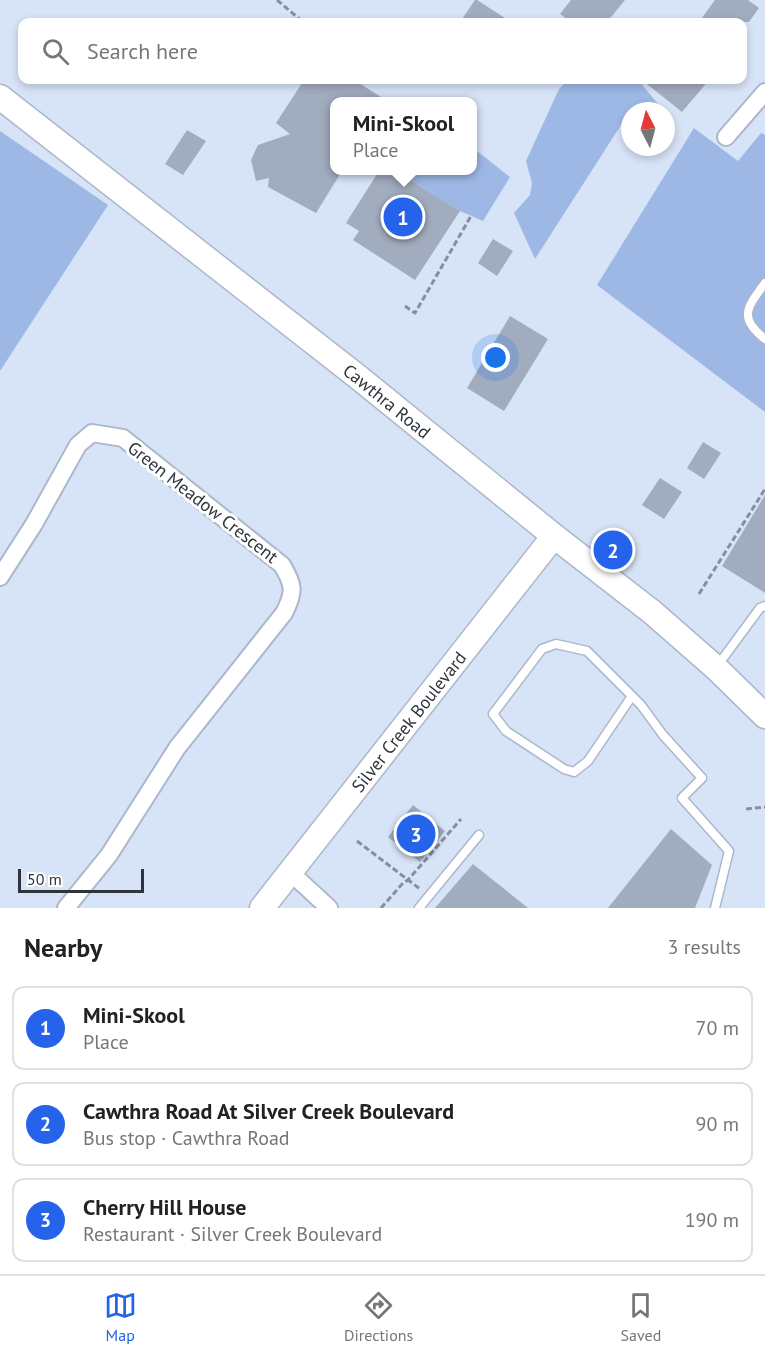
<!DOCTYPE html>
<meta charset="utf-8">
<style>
:root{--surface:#fff;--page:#f6f6f6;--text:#222;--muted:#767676;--line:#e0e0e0;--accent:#2563eb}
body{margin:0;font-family:"PT Sans",sans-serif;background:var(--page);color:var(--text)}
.compass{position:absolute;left:621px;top:102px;width:54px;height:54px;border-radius:50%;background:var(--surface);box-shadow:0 3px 9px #0003;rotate:354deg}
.scale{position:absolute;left:18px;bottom:15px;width:126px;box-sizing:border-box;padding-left:6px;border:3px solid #2f343b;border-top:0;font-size:16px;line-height:21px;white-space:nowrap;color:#2f343b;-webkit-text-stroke:4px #fff;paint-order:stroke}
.you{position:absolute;left:496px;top:358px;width:21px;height:21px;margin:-15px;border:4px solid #fff;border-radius:50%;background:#1a73e8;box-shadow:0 0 0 9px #1a73e833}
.badge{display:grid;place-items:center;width:39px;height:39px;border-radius:50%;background:var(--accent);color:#fff;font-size:20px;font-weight:700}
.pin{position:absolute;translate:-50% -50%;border:3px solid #fff;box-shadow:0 2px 6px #0006}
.popup{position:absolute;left:330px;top:97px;width:147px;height:78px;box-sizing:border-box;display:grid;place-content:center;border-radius:12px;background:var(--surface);filter:drop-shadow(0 2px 4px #0005);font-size:20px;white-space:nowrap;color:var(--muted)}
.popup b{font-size:22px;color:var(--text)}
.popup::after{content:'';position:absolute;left:50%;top:100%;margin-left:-12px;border:12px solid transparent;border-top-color:var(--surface)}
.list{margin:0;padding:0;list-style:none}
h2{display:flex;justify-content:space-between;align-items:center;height:78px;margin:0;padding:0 24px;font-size:26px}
h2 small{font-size:20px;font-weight:400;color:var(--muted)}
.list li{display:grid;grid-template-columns:39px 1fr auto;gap:18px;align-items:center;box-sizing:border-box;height:84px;margin:0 12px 12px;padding:0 12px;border:2px solid var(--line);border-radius:12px}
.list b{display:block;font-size:22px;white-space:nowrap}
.list p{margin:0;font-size:20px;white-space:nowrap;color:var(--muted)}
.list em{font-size:20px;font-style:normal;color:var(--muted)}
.icon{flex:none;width:33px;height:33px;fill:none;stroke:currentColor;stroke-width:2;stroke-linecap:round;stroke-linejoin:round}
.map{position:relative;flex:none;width:765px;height:908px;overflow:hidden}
.search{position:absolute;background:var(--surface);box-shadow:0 3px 9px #0003;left:18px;right:18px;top:18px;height:66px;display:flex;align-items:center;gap:15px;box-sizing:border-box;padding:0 21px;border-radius:12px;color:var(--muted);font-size:22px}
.sheet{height:366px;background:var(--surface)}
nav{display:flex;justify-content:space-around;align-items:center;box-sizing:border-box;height:84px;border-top:2px solid var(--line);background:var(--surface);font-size:16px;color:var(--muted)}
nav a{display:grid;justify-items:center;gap:3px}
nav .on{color:var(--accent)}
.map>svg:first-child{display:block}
.green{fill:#9eb8e6}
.building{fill:#a1acbf}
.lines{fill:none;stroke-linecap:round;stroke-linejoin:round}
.lane-casing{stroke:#acb7ca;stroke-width:11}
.street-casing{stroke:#acb7ca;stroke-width:20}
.secondary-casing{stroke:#acb7ca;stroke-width:27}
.path{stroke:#868f9d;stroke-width:3;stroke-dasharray:6 3;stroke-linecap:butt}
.lane{stroke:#fff;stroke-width:8}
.street{stroke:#fff;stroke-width:16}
.secondary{stroke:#fff;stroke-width:24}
.labels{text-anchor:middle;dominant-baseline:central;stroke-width:6;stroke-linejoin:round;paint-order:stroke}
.street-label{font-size:18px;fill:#2f343b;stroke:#fff}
</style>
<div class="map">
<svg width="765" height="908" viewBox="0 0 765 908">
<rect width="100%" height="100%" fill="#d7e3f7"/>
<!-- green -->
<g class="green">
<path d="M568,80h70l26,31h-34l-95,148 -21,-46 16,-18 2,-12 -6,-22 33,-72z"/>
<path d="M694,128l44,33 23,-28 4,2v277l-168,-127z"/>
<path d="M0,131l108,74 -108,166z"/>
<path d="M472,147l38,30 -27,44 -23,-10 -64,-40 76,-1z"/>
</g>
<!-- building -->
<g class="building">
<path d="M475,0h2l34,22h-51z"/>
<path d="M571,0h54l-18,22h-36l-11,-8z"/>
<path d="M715,0h33l11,8 -10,14h-50z"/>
<path d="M304,80h50l35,22h-55v69h8l-26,42 -48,-26 1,-9 -13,3 -5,-21 7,-15 32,-11 -14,-11z"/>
<path d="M642,80h67l-27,32z"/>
<path d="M187,130l19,11 -23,34 -18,-11z"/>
<path d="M379,171h17l64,40 -45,69 -62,-40 6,-9 -13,-8z"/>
<path d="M493,239l20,12 -16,25 -19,-13z"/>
<path d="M510,316l38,23 -44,72 -37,-23z"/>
<path d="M703,442l18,11 -17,26 -17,-11z"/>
<path d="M660,478l22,14 -18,27 -22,-14z"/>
<path d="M765,495v98l-43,-27z"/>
<path d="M413,805l32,26 -25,31 -32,-25z"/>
<path d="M671,829l41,36 -17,43h-87z"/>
<path d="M473,864l55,44h-93z"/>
</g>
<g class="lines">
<defs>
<g id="lane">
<path d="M765,283c-17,24 -28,34 0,56"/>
<path d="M718,665l42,-57 5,-2"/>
<path d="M632,696l-44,65 -14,11 -10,-3 -58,-38 -13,-17 49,-65 14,-5 31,7 54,54 22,30 39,43 -20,20 47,53 -14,57"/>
<path d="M419,908l60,-73"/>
</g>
<g id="street">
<path d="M726,137l39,-45"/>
<path d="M0,577l34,-53 44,-79 14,-12 31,5 159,127c12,20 13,27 2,48l-107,135 -68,107 -43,53"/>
<path d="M290,872l39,36"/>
</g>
<g id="secondary">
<path id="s1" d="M0,97l358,280 196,159 98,76 64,56 49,48"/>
<path id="s2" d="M262,908l292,-372"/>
</g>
</defs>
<!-- lane casing -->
<use href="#lane" class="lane-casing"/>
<!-- street casing -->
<use href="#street" class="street-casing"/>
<!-- secondary casing -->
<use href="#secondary" class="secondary-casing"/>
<!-- path -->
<g class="path">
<path d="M277,0l26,22"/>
<path d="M405,306l10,7 56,-97"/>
<path d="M699,594l66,-105"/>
<path d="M746,809l19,-2"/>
<path d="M357,841l63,48"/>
<path d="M381,908l22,-25 5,-3 53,-61"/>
</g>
<!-- lane -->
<use href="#lane" class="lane"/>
<!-- street -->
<use href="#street" class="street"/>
<!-- secondary -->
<use href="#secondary" class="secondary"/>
</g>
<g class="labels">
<!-- street labels -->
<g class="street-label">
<text stroke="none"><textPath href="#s1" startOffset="492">Cawthra Road</textPath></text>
<text transform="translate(203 502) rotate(38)">Green Meadow Crescent</text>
<text stroke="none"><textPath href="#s2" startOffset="237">Silver Creek Boulevard</textPath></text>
</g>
</g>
</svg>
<svg class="compass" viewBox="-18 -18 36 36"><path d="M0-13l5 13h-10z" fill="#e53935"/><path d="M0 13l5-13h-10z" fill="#767676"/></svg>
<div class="scale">50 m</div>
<div class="you"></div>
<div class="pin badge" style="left:403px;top:217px">1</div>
<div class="popup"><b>Mini-Skool</b>Place</div>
<div class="pin badge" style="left:613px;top:550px">2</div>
<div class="pin badge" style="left:416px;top:834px">3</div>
<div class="search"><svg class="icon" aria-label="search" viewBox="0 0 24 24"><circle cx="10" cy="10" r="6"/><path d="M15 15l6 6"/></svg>Search here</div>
</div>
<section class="sheet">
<h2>Nearby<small>3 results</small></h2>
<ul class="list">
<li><span class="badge">1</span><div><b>Mini-Skool</b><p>Place</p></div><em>70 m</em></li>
<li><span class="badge">2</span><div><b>Cawthra Road At Silver Creek Boulevard</b><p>Bus stop · Cawthra Road</p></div><em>90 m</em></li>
<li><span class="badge">3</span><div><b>Cherry Hill House</b><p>Restaurant · Silver Creek Boulevard</p></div><em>190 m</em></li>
</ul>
</section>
<nav>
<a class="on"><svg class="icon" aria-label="map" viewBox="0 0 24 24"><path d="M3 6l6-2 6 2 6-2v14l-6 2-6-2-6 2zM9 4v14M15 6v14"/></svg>Map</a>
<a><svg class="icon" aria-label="directions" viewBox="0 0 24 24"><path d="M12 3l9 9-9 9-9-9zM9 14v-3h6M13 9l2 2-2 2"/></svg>Directions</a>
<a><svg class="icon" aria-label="saved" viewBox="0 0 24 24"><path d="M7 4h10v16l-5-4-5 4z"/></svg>Saved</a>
</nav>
